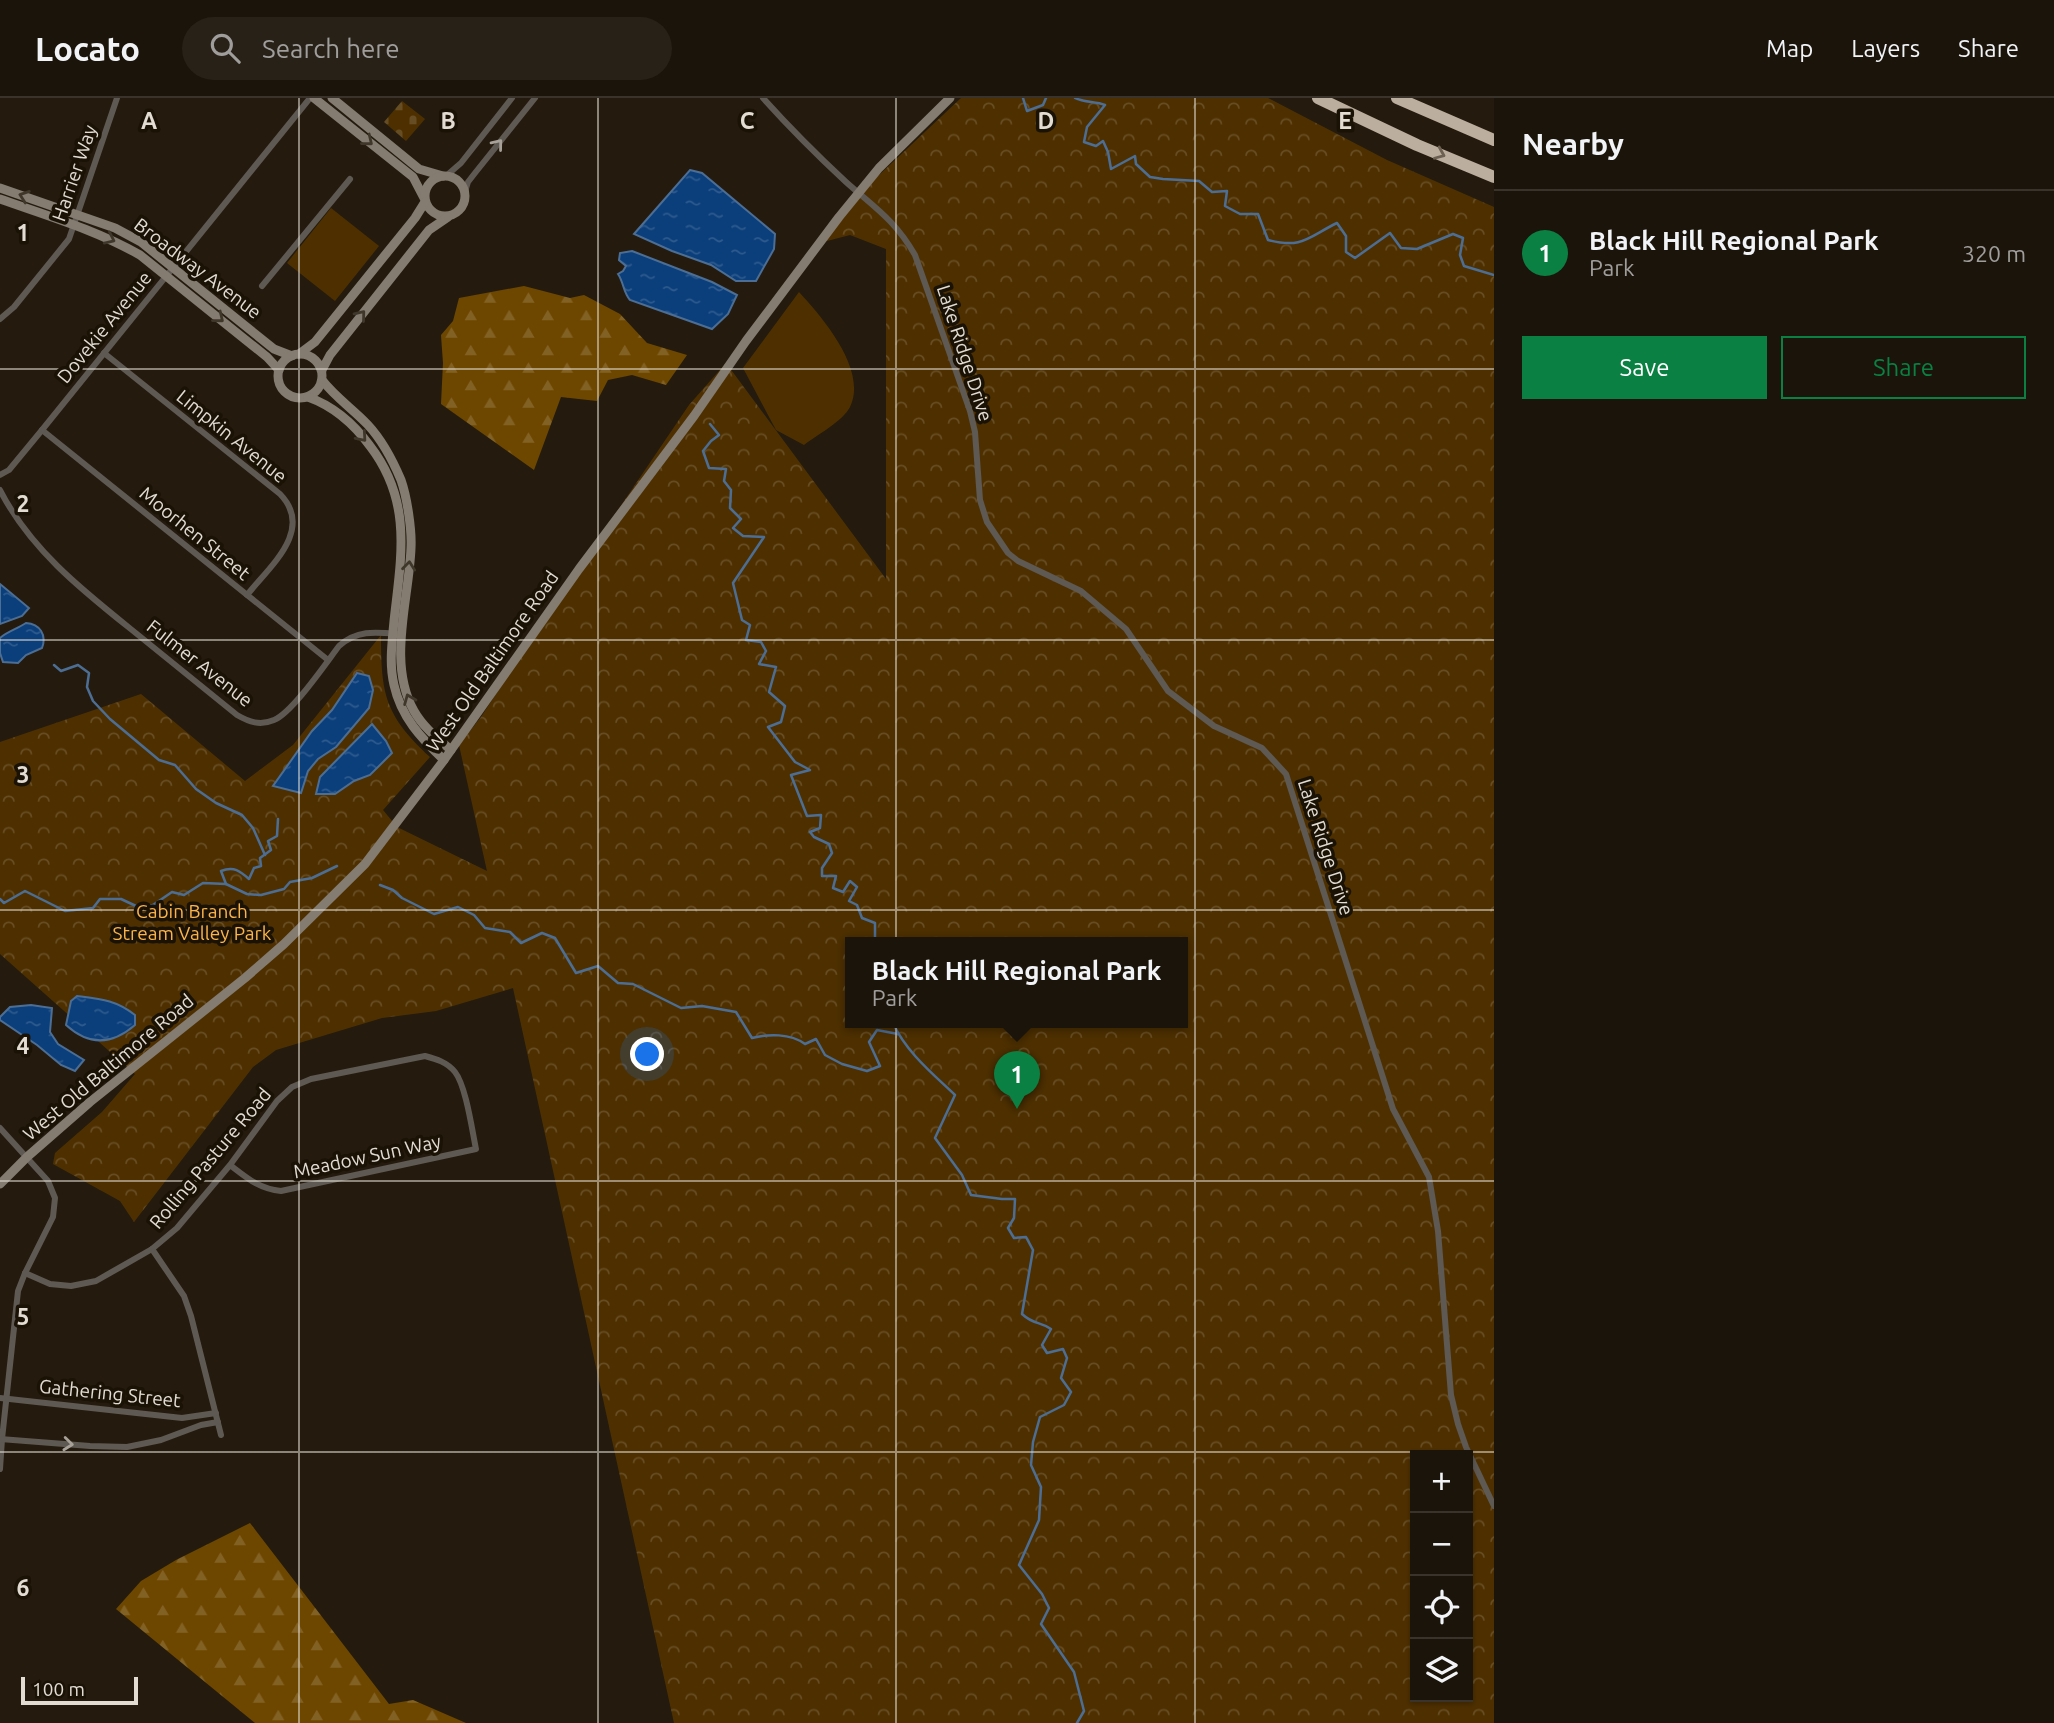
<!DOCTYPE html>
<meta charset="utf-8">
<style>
:root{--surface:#1b140a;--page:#282118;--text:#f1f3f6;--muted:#a09e9c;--line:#39332b;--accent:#0b8043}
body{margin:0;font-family:Ubuntu,sans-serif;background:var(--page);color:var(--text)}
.controls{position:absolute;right:21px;bottom:21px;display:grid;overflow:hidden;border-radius:0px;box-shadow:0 2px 5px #0004}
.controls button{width:63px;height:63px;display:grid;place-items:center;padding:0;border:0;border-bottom:2px solid var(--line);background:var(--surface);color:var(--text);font:35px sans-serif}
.scale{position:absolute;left:21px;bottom:18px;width:117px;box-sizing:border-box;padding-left:7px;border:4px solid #e2dcd3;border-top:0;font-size:19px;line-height:24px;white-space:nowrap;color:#e2dcd3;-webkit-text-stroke:5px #1b1206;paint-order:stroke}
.you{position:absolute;left:648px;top:957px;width:24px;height:24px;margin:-18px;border:5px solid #fff;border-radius:50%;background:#1a73e8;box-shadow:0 0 0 10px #1a73e833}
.badge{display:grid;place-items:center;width:46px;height:46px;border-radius:50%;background:var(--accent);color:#fff;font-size:23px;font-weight:700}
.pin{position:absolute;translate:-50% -58px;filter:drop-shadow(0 2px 4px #0008)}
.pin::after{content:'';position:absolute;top:37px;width:24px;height:21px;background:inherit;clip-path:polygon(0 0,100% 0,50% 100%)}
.popup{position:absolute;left:845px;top:839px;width:343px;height:91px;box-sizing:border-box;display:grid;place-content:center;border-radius:0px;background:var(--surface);filter:drop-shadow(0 2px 5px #0005);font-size:23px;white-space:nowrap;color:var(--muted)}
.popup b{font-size:26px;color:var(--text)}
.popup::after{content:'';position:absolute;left:50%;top:100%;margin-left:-14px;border:14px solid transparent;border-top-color:var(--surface)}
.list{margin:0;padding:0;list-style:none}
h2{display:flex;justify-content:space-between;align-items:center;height:91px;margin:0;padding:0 28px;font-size:30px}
h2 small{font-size:23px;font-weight:400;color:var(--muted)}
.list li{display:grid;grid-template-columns:46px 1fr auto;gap:21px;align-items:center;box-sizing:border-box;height:126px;padding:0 28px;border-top:2px solid var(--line)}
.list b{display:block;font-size:26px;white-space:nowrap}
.list p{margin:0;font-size:23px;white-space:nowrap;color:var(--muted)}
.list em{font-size:23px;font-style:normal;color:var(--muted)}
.actions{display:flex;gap:14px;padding:21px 28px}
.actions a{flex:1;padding:16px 0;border:2px solid var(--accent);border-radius:0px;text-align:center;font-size:24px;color:var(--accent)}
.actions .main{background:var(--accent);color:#fff}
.icon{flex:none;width:38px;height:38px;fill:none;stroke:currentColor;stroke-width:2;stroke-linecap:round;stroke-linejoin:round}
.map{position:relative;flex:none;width:1494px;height:1625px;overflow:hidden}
header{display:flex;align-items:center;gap:42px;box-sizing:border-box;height:98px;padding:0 35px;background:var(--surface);border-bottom:2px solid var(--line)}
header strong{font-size:33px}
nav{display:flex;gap:38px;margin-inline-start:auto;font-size:24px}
.search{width:490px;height:63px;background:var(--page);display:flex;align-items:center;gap:18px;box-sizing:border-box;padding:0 24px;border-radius:38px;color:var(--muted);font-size:26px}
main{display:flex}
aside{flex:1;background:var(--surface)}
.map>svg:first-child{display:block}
.grass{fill:#4e3000}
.forest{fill:url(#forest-firs)}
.cemetery{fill:url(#cemetery-stones)}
.park{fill:url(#park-crowns);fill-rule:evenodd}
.water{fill:url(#water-ripples);stroke:#4c6e95;stroke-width:2}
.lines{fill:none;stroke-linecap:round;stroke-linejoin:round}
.stream{stroke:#4c6e95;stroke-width:2.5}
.street{stroke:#5e5953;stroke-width:6}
.secondary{stroke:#847b71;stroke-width:9}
.highway{stroke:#bbae9e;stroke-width:12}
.oneway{stroke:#40372b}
.oneway2{stroke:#a7a199}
.oneway3{stroke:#6b6052}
.grid{fill:none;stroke:#e2dcd3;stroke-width:2;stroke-opacity:0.55}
.labels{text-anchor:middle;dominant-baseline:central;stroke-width:7;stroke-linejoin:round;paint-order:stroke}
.street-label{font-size:19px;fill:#e2dcd3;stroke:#1b1206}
.park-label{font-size:19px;fill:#fbb44b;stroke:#1b1206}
.grid-label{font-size:23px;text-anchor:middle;font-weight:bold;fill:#e2dcd3;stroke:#1b1206;stroke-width:7;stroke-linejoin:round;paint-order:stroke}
</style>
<header>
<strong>Locato</strong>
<div class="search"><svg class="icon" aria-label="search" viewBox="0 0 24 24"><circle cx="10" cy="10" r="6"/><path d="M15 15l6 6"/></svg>Search here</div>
<nav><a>Map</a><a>Layers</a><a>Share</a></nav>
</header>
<main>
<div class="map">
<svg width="1494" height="1625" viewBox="0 0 1494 1625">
<defs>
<pattern id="forest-firs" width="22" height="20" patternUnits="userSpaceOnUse" patternTransform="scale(1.75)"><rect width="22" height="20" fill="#6d4700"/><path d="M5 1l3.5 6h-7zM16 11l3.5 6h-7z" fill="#826124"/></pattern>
<pattern id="cemetery-stones" width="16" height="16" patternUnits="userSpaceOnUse" patternTransform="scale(1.75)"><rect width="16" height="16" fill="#4e3000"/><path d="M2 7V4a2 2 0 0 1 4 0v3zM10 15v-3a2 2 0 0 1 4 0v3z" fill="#674d24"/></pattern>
<pattern id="park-crowns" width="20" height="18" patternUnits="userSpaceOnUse" patternTransform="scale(1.75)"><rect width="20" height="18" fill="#4e3000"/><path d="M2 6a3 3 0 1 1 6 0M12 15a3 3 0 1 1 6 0" fill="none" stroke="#674d24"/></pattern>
<pattern id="water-ripples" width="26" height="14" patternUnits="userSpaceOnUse" patternTransform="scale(1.75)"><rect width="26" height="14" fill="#0b3f7b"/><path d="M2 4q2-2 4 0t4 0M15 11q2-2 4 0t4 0" fill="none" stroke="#2e5a8d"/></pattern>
</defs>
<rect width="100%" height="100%" fill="#241b0e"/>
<!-- grass -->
<g class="grass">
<path d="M331,110l48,38 -44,55 -48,-38z"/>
<path d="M799,194c23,25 69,78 51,115 -7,14 -33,28 -46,38l-28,-15 -33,-62z"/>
</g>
<!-- forest -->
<g class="forest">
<path d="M524,188l46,12 14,-3 36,19 27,29 40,12 -21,30 -34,-10 -24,5 -11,21 -36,-4 -27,73 -93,-66 2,-41 -2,-28 12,-14 6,-23z"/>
<path d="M250,1425l139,181 24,-4 53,23h-211l-139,-114 25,-28 35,-21z"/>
</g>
<!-- cemetery -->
<path class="cemetery" d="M402,3l23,18 -19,22 -22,-19z"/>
<!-- park -->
<path class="park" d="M961,0h307l119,62 107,47v1516h-820l-161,-735 -77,23 -54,7 -106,32 -23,17 -119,155 -14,-21 -67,-37 2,-11 47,-41 33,-38 -135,-120v-212l141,-48 104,87 48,-36 88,-110c0,60 4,80 49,122l-47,53 14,17 90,44 -28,-126 22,-28 74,-114 134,-198 37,-42 160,216v-330l-36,-14 -27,7 53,-64zM851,845h332v80h-332zM1415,1357h53v242h-53z"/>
<!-- water -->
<g class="water">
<path d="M690,72l12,3 73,61 -1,15 -18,32h-20l-25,-16 -39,-14 -38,-17z"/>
<path d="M632,153l80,31 25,13 -9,19 -16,15 -82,-29c-7,-8 -6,-17 -12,-26l5,-3 3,-5 -7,-6 1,-7z"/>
<path d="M0,486l29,24 -7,8 -22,8z"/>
<path d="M26,525c14,1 21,12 16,25l-16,7 -8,8 -15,-1 -3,-9v-15c8,-7 17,-9 26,-15z"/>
<path d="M357,575l12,3 4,14 -4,18 -33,39 -18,12 -10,12 -7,22 -28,-7 39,-55 20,-21z"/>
<path d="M372,626l14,17 6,12 -22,22 -16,6 -19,13h-19l4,-17z"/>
<path d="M77,898c24,3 39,4 58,19v10c-23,20 -46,21 -69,0l5,-24z"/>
<path d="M31,907l21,3 -2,24 8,12 26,16 -9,11 -14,-6 -24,-20 -37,-25v-3l10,-10z"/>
</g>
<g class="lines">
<!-- stream -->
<g class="stream">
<path d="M1023,0l4,13 16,-6 3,-7"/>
<path d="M1075,0c10,5 20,3 30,7l-18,22 -3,15 12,4 7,-5 5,11 3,17 24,-13 1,8 14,13 13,2 36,2 13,11 15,-1 -2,15 15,8h18l10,26c35,9 40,-3 69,-17l9,13v16l9,6 35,-25 11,15 16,1 36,-15 10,4 -3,17 4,11 30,9"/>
<path d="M710,326l9,11 -8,6 -8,10 6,17 17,1 -2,12 7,9 -1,18 11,11 -8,9 10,8 21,1 -31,46 9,37 8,5 -4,15 15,2 5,9 -7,13 17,3 -7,25 16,14 -4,16 -13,5 27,35 15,8 -19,5 16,41 14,-1 -1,13 -10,4 4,5 15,7 3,9 -10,15v8h14l-3,12 10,4 7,-11 7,6 -8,14 8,4 5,13 13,5v15l2,5"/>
<path d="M54,567l7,6 17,-6 11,8 -2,14 6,14 17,18 49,41 16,5 21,24 20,14 26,12 11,13 12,27"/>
<path d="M226,786l-5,-13c13,-5 19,0 28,8l5,-11 7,-2 -1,-8 11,-8 -3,-9 9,-5 1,-17"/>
<path d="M380,787l13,5 9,8 32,16 24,-7 16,8 11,13 25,4 11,11 21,-10 13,5 21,35 22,-7 20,17 15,1 48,24 21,-2 34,6 16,26c16,-4 38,-5 53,6l11,-5 9,16 17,9 25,7 13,-5 -11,-24 8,-12 21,4"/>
<path d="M0,801l4,4 21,-12 40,20 28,-3 7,-9h21l15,7 17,-1 19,-13 12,3 19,-12 23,1 21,10 14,1 23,-6 6,-7 22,-4 25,-12"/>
<path d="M153,817v-10"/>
<path d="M893,925c13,29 40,51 62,72l-20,43 27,37 9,20 31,4h13l-1,19 -6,10 6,10 12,-1 7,13 -11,64c12,11 17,7 29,15l-9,16 5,8 16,-4 4,9 -6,20 10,14 -7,13 -24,12 -7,25 -2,23 10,22 -2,33 -20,45 23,29 7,14 -8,16 33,48 10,39 -7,12"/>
</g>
<!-- street -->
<g class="street">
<path d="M763,0c26,29 54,57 83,84 29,26 49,38 69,73l55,156 5,21 5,68 7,22 21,31 10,8 63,30 45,38 42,62 46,35 48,22 24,26 107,335 36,68 9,54 13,164 7,29 8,23 28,59"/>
<path d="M446,78l15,-13 51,-65"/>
<path d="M465,94l3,-10 7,-9 60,-75"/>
<path d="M262,188l88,-107"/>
<path d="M0,221l14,-12 55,-68 48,-141"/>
<path d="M104,255l176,141c35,36 -11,73 -33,101"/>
<path d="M42,332l286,230"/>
<path d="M0,377l9,-5 33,-40 268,-332"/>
<path d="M0,392c30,59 82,100 132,140 35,28 70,57 105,85 12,7 23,11 37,5 18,-7 52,-57 65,-74 18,-16 36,-14 58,-12"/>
<path d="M0,1030l48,53 7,17 -2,19 -28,56 -7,18 -16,148 -2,30"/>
<path d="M152,1151l32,47 7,20 30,119"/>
<path d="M25,1175l25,11 21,2 25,-5 56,-32 25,-21 53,-63 47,-64 15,-14 19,-8 114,-23c11,3 22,6 30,16 11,14 17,58 21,77l-195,42c-22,-2 -34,-13 -51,-26"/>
<path d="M0,1300l182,20 34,-5"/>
<path d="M0,1341l90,7 37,1 34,-7 40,-15 17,-3"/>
</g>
<!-- secondary -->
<g class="secondary">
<path d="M314,0l99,79 11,21"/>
<path d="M332,0l87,71 24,7"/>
<circle cx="445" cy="98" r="20"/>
<path d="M0,90l115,40 26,14 133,107 18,7"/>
<path d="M0,101c48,17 96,31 140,56l127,102 12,13"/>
<path d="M299,256l16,-12 100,-124 10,-16"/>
<circle cx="300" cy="278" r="22"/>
<path d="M322,272l8,-15 99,-125 19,-13"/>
<path d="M322,282c13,17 31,29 46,45 13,14 25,36 33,55 6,17 11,50 10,68 -2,52 -24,115 3,163 9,16 23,27 37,39"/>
<path d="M308,299c25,9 46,27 62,49 43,56 31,111 24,175 -2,22 -5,43 0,64 7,32 27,53 50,75"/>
<path d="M0,1086l27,-27 63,-55 155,-124 39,-34 81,-80 79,-104 135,-191 115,-153 52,-75 93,-124 40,-49 71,-70"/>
</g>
<!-- highway -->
<g class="highway">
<path d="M1318,0l99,47 77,32"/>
<path d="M1397,0l97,42"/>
</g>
</g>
<!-- one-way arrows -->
<defs><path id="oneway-chevron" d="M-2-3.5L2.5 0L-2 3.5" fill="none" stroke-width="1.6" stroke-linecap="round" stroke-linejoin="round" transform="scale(1.75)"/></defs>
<g class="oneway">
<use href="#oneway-chevron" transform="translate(368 43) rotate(39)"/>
<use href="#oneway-chevron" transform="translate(24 98) rotate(-161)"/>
<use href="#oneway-chevron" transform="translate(110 141) rotate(25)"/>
<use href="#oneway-chevron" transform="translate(361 217) rotate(-51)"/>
<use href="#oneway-chevron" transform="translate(219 220) rotate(39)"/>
<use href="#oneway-chevron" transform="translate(362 339) rotate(49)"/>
<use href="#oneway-chevron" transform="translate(409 468) rotate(-84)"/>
<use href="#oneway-chevron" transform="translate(409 601) rotate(-112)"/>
</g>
<g class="oneway2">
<use href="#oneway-chevron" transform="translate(498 46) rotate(-51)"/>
<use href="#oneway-chevron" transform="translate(68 1346) rotate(6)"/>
</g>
<use class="oneway3" href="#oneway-chevron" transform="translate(1440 56) rotate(23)"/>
<!-- grid -->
<path class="grid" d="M299,0v1625M598,0v1625M896,0v1625M1195,0v1625M0,271h1494M0,542h1494M0,812h1494M0,1083h1494M0,1354h1494"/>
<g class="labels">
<!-- street labels -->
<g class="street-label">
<text transform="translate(74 75) rotate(-71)">Harrier Way</text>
<text transform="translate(198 170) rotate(37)">Broadway Avenue</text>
<text transform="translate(104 229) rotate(-51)">Dovekie Avenue</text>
<text transform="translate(965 255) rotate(72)">Lake Ridge Drive</text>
<text transform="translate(232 338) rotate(39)">Limpkin Avenue</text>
<text transform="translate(195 435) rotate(39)">Moorhen Street</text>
<text transform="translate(492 563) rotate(-55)">West Old Baltimore Road</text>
<text transform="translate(200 565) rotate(38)">Fulmer Avenue</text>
<text transform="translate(1326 749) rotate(72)">Lake Ridge Drive</text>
<text transform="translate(108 969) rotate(-40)">West Old Baltimore Road</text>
<text transform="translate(367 1058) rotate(-12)">Meadow Sun Way</text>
<text transform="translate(210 1060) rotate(-50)">Rolling Pasture Road</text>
<text transform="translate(110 1295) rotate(6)">Gathering Street</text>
</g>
<!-- park labels -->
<g class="park-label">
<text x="192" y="813">Cabin Branch<tspan x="192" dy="22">Stream Valley Park</tspan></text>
</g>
</g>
<g class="grid-label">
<text x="149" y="31">A</text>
<text x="448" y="31">B</text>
<text x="747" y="31">C</text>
<text x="1046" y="31">D</text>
<text x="1345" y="31">E</text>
<text x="23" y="143">1</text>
<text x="23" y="414">2</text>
<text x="23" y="685">3</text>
<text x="23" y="956">4</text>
<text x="23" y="1227">5</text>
<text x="23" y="1498">6</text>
</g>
</svg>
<div class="controls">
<button>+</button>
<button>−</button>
<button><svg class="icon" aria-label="locate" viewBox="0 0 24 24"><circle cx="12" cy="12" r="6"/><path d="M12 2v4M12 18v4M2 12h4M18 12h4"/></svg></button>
<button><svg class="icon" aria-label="layers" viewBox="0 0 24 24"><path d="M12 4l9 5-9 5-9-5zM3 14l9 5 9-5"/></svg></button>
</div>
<div class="scale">100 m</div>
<div class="you"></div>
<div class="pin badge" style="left:1017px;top:1011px">1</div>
<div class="popup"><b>Black Hill Regional Park</b>Park</div>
</div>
<aside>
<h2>Nearby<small></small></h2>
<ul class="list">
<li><span class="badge">1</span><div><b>Black Hill Regional Park</b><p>Park</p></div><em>320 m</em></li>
</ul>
<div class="actions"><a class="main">Save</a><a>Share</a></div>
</aside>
</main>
